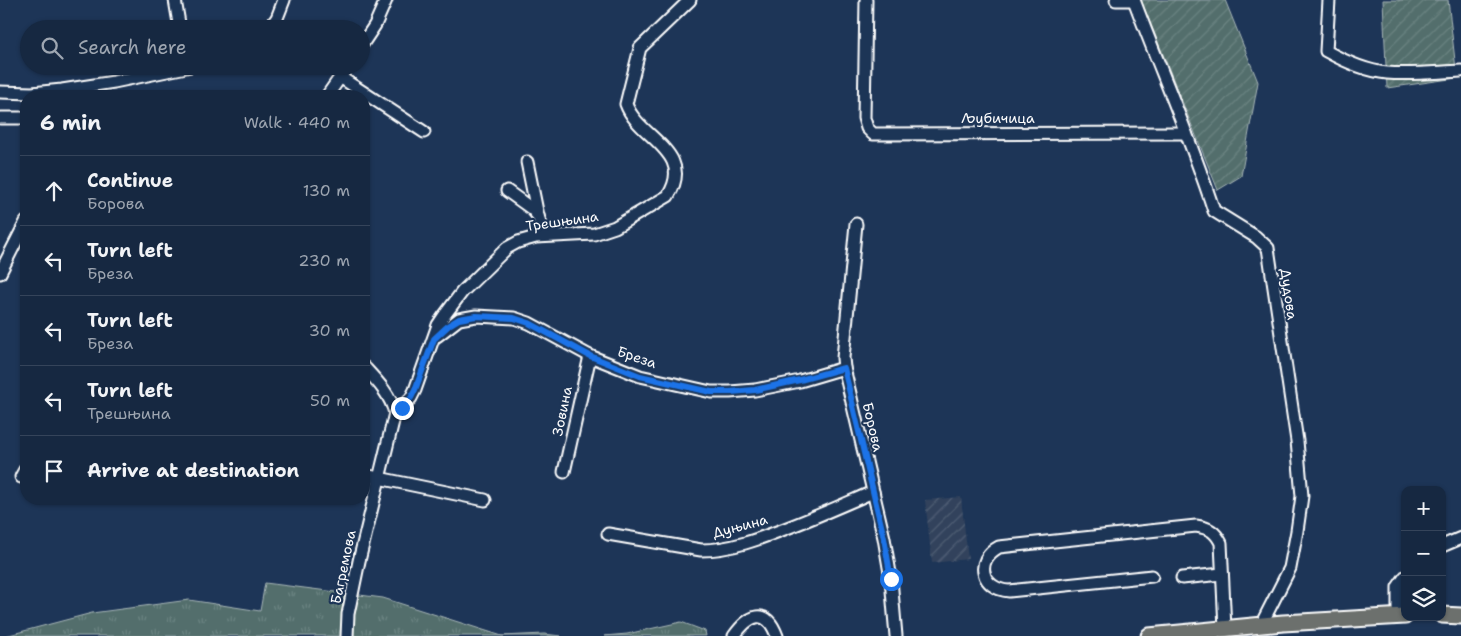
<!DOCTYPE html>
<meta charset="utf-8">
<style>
:root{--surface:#162841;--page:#1f3048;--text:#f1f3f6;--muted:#9ea6b1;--line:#35445a}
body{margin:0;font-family:"Shantell Sans",sans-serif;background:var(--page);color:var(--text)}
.controls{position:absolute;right:15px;bottom:15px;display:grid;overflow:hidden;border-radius:10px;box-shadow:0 1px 4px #0004}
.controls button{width:45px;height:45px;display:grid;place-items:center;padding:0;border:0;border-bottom:1px solid var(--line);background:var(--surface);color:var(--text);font:25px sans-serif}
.stop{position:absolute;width:15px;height:15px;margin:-11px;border:4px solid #1a73e8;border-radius:50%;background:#fff}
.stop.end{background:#1a73e8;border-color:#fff;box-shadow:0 1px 5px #0008}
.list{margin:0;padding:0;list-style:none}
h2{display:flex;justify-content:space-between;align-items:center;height:65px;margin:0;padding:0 20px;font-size:21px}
h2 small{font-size:16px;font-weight:400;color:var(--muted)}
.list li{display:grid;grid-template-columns:32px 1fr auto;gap:15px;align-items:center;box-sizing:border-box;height:70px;padding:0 20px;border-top:1px solid var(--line)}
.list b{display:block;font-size:19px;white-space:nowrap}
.list p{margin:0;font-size:16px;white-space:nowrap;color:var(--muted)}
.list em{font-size:16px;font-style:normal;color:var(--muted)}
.icon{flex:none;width:28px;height:28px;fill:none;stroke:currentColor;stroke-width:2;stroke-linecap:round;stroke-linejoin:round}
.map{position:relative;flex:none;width:1461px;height:636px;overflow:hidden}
.search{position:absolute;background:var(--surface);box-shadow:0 1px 4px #0004;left:20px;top:20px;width:350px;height:55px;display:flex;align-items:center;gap:12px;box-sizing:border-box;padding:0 18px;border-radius:28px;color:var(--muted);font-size:19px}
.panel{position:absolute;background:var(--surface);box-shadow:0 1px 4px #0004;left:20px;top:90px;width:350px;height:415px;border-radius:20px}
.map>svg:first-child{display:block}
.industrial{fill:url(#industrial-furrows)}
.grass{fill:url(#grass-tufts);stroke:#a8b6b6}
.garden{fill:url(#garden-furrows);stroke:#a8b6b6}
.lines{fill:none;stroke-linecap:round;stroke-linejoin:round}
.minor-casing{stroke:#fff;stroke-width:15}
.major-casing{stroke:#fff;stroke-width:19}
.minor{stroke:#1d3557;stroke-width:11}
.major{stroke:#6c706d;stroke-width:15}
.route{stroke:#1a73e8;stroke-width:6}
.labels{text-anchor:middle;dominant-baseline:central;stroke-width:4.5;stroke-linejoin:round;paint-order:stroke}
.street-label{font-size:14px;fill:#fff;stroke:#1d3557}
</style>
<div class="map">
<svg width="1461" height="636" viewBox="0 0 1461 636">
<defs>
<pattern id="industrial-furrows" width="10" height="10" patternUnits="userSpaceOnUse" patternTransform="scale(1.25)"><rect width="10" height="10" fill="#31425c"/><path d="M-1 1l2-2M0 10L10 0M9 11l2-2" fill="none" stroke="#505e74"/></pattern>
<pattern id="grass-tufts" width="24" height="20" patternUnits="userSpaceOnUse" patternTransform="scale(1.25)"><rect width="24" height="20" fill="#526e6c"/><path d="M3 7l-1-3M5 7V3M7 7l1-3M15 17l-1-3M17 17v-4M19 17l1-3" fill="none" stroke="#6c8482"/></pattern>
<pattern id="garden-furrows" width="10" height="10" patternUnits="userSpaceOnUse" patternTransform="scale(1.25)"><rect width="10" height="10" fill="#526e6c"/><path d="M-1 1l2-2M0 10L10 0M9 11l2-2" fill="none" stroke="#6c8482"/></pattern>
</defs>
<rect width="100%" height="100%" fill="#1d3557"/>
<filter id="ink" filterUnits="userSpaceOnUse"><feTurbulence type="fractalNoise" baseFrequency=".02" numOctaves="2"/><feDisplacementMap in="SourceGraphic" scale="10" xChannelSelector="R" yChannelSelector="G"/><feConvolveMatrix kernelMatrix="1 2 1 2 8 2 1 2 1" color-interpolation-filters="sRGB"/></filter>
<g filter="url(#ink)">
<!-- industrial -->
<path class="industrial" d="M961,497l7,62 -36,4 -7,-63z"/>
<!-- grass -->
<g class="grass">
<path d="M265,583l118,15 119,38 42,-2 17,2h-556l87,-23 97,-13 71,11z"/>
<path d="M681,622l24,9 1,5h-102l23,-2z"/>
</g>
<!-- garden -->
<g class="garden">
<path d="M1141,0h84l33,82 -17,94 -23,14z"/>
<path d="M1383,0h65l9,78 -70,10z"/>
</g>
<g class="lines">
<defs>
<g id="minor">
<path d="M175,0l5,29"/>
<path d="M866,0l-2,118 3,10 6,6 313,-1"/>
<path d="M1116,0h18"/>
<path d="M1134,0c26,70 57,139 80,211l42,26 12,11 29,193 5,55 -5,35 -7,37 -29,57"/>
<path d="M1329,0l-3,51c18,10 40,20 61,22 24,2 50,-1 74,-2"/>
<path d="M269,29l8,-11 7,-18"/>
<path d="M361,46l14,-21 11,-25"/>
<path d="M340,77l84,55"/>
<path d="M0,92l32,1 30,-3 52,-8 77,-16"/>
<path d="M327,96l21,-30"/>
<path d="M0,118h26"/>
<path d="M527,162l11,54"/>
<path d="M507,191l25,18 6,7 7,20"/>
<path d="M856,224l-13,134 1,10 40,170 7,41 5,57"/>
<path d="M0,273l26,-51"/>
<path d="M437,336l22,-17 17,-3 38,2 15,5 61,33 50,20 71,16h19l25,-2 45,-9 44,-13"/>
<path d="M395,413l16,-15 4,-8 23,-65 6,-9 18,-24 45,-44 11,-6 18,-5 58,-3 21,-7 53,-31c28,-44 -30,-58 -42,-92l14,-56 50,-48"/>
<path d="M564,472l26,-116"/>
<path d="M364,475l121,25"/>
<path d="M21,477l5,-9"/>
<path d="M608,534l93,16c30,0 58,-11 86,-22 29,-11 58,-24 86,-36"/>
<path d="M1442,546l19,-8"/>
<path d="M1152,576l-143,15c-28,-2 -35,-31 -10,-44l197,-21c13,2 19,5 25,17l4,86"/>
<path d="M1182,578l40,-4"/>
<path d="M1398,617v-30l7,-10"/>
<path d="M347,636l1,-22 11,-53 36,-148c-5,-19 -18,-32 -31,-46"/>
<path d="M734,636c15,-21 32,-30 43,0"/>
</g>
<g id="major">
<path d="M1442,615l19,1"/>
<path d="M1149,636l134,-13 122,-7"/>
</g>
</defs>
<!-- minor casing -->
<use href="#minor" class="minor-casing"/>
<!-- major casing -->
<use href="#major" class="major-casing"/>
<!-- minor -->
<use href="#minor" class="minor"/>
<!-- major -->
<use href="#major" class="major"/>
</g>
</g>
<g class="lines" filter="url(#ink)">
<!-- route -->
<path class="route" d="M402,408l9,-10 4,-8 19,-51 15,-14 10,-6 17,-3 38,2 15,5 61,33 50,20 71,16h19l25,-2 45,-10 44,-12 40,170 7,41"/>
</g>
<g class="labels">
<!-- street labels -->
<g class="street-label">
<text x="998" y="118">Љубичица</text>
<text transform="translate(562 221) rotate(-8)">Трешњина</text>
<text transform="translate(1289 294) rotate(82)">Дудова</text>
<text transform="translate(637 357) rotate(19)">Бреза</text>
<text transform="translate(562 411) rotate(-78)">Зовина</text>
<text transform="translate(873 427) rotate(77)">Борова</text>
<text transform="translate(740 526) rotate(-15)">Дуњина</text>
<text transform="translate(343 567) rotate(-78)">Багремова</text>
</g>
</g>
</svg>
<div class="controls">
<button>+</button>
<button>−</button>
<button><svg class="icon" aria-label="layers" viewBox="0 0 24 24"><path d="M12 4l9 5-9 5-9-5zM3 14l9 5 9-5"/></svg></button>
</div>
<div class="stop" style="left:891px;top:579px"></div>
<div class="stop end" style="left:402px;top:408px"></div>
<div class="search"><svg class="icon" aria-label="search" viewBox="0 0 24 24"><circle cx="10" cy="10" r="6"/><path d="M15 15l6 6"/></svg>Search here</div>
<section class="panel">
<h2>6 min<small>Walk · 440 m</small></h2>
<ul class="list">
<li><svg class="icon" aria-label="ahead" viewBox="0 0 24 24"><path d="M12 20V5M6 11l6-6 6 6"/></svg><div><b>Continue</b><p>Борова</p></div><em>130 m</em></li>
<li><svg class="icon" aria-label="left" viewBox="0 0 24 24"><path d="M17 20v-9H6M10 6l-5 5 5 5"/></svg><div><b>Turn left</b><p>Бреза</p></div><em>230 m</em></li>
<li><svg class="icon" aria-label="left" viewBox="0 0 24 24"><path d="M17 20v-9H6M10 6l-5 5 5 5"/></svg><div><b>Turn left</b><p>Бреза</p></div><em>30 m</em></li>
<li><svg class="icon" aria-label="left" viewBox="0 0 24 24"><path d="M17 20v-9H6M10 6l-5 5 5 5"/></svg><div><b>Turn left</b><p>Трешњина</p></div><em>50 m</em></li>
<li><svg class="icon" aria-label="arrive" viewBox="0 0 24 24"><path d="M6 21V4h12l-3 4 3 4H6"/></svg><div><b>Arrive at destination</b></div></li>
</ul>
</section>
</div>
